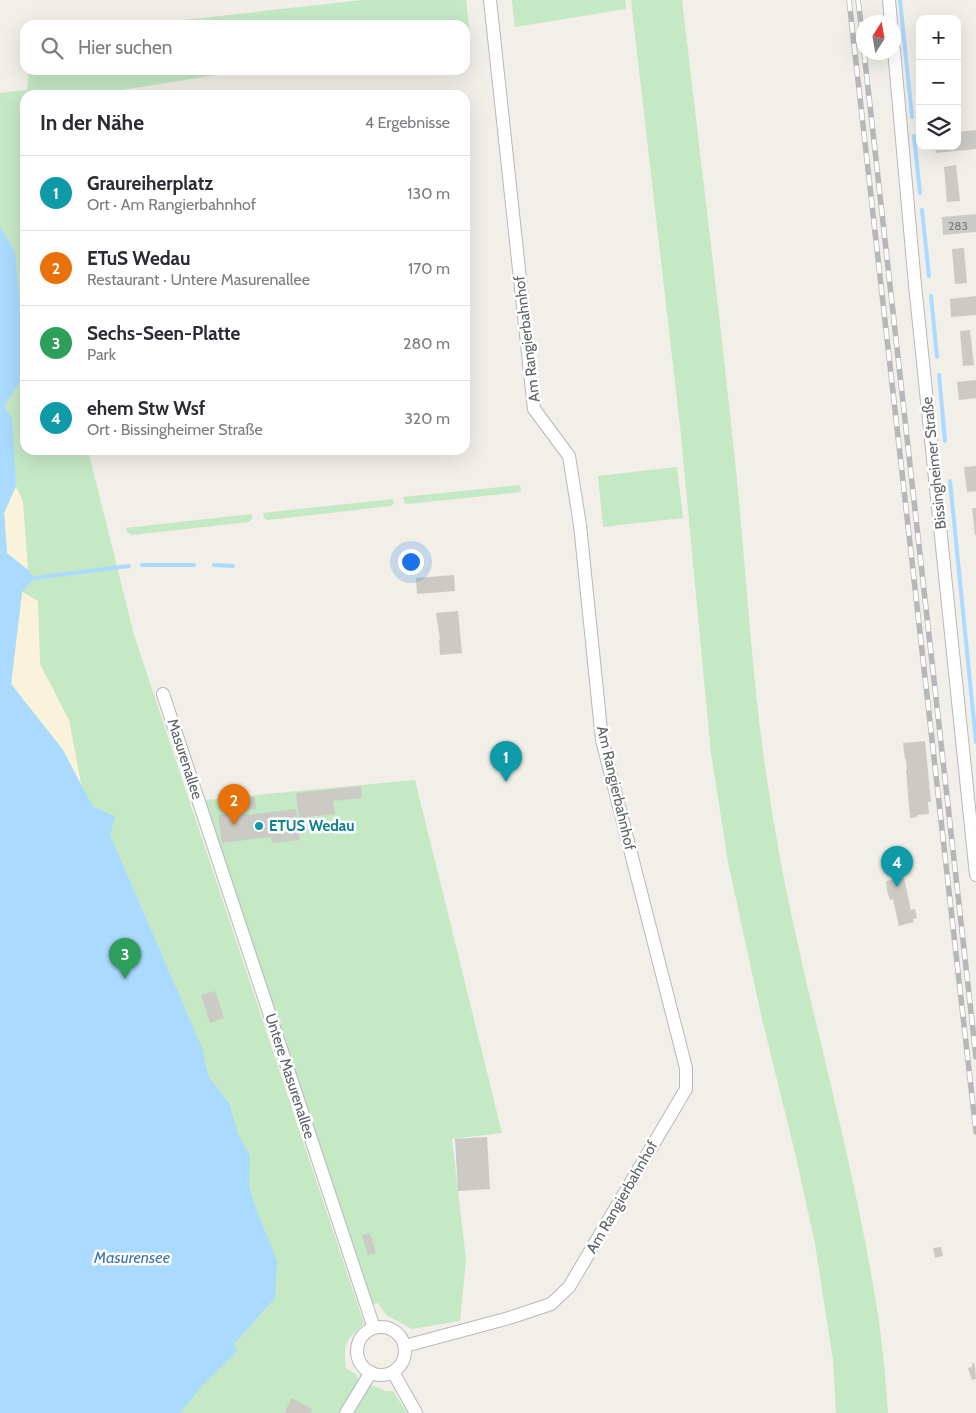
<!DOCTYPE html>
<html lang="de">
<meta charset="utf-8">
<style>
:root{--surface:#fff;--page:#f7f7f7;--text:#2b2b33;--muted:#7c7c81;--line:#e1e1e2;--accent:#2563eb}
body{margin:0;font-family:Cabin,sans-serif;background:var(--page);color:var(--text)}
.controls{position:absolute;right:15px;top:15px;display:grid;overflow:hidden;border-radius:10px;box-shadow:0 5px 20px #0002}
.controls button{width:45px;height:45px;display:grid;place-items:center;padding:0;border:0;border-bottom:1px solid var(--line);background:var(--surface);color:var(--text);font:25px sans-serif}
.compass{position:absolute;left:856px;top:15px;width:45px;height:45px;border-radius:50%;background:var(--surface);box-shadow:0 5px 20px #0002;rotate:11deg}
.you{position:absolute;left:410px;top:561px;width:18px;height:18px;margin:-12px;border:4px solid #fff;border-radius:50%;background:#1a73e8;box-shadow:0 0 0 8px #1a73e833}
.badge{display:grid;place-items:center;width:32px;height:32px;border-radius:50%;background:var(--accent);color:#fff;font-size:16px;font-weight:700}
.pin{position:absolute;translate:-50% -41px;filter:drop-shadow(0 1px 2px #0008)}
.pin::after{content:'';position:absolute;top:26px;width:18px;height:15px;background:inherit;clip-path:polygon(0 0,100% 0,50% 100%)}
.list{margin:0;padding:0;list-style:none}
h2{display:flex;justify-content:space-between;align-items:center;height:65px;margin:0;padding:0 20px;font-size:21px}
h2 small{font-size:16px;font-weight:400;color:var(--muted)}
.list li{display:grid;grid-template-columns:32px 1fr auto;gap:15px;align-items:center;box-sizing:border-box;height:75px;padding:0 20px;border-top:1px solid var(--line)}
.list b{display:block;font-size:19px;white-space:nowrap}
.list p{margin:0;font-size:16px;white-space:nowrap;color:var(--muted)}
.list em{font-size:16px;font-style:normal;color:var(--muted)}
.icon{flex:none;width:28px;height:28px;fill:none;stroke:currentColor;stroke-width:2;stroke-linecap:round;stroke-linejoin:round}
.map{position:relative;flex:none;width:976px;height:1413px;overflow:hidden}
.search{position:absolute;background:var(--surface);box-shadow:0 5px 20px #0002;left:20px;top:20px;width:450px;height:55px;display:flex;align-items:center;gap:12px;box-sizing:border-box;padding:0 18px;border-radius:15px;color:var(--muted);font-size:19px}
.panel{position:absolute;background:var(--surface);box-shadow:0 5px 20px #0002;left:20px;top:90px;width:450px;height:365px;border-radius:15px}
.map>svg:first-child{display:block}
.green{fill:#c5e8c5}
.sand{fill:#fbf3d9}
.water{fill:#aadaff}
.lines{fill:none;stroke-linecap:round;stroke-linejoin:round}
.stream{stroke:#aadaff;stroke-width:4}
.building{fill:#cccac5}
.street-casing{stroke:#b5b8bc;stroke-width:14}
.street{stroke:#fff;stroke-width:12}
.rail-casing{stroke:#b6b7b8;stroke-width:5.5}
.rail{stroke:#fff;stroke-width:4;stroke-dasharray:11;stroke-linecap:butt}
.culture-dot{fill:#0f9aa8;stroke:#fff;stroke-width:2}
.labels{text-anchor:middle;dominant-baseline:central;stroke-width:5;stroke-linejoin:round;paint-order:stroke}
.number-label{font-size:12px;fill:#7a7d7f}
.street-label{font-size:15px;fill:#5f6368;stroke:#fff}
.culture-label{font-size:15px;font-weight:bold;fill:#0d838f;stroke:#fff;text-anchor:start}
.water-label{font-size:16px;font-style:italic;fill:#4174aa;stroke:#fff}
</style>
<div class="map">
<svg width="976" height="1413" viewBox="0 0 976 1413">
<rect width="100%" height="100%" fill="#f1efe8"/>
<!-- green -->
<g class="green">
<path d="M362,0h104l4,34 -5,1v-10h-326z"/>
<path d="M512,0h113l1,9 -111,18z"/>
<path d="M631,0h51c18,157 38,314 54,471 11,107 16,215 33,322 25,166 76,326 104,492 8,42 12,85 15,128h-52l-3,-53 -18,-116 -18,-83 -35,-142 -34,-157 -17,-109 -31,-327z"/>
<path d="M29,70h218l-156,25h-66v355h63l46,185 230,689c-18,16 -21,19 -18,44l11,7 1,5 28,11h7l14,22h-407v-1320l27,-3z"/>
<path d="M677,467l6,51 -80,9 -5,-51z"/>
<path d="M520,485l1,7 -113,12 -3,-1 -2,-6z"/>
<path d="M393,499l1,4 -3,3 -123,14 -4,-2 -1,-5z"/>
<path d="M252,514v5l-3,3 -117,13 -5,-3 -1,-4z"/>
<path d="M415,780l87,353 -50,6 14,121 -6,61 -48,8 -26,-14 -8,-12 -5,1 -168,-504z"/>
</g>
<!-- sand -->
<g class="sand">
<path d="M16,486l7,15 5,69 -21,-17 -3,-40z"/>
<path d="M22,592l16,9 2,63 29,56 13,68 -19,-38 -52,-66z"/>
</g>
<!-- water -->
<path class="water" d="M0,226l15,26 10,108v15l-21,31 8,12 4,68 -12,27 3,40 21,17 6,8 -12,14 -11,92 52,66 30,57 22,9 -5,19 92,213 6,28 21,27 9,31 12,22 -1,29 5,19 23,57 -2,37 -42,47 5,5 -37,37 -21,26h-180z"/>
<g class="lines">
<!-- stream -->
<g class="stream">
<path d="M900,0l12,117"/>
<path d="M914,136l6,57"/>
<path d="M922,210l7,66"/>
<path d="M931,296l6,61"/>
<path d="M939,375l6,66"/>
<path d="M950,481l26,261"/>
<path d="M142,565h52"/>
<path d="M214,565l19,1"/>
<path d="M42,577l87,-11"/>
<path d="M34,578h4"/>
</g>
</g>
<!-- building -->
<g class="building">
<path d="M976,130v19l-40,4 -1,-7h22v-14z"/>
<path d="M956,165l4,36 -13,1 -3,-35z"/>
<path d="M976,214v18l-33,3 -1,-18z"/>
<path d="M964,248l3,35 -12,1 -3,-35z"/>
<path d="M976,296v19l-25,2 -1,-18z"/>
<path d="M970,330l4,35 -11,1 -3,-35z"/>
<path d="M976,380v18l-17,2 -2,-18z"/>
<path d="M976,466v25l-9,1 -3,-25z"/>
<path d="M972,508h4v27h-1z"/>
<path d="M454,575l1,16 -38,3 -1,-16z"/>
<path d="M458,611l4,42 -22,2 -1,-15 1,-1 -4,-26z"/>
<path d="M925,741l6,61h-3l1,12 -12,1v2l-7,1 -4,-48h1l-1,-11h-1l-2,-16z"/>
<path d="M361,786l1,12 -29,3 2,13 -36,4 -3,-25z"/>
<path d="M255,797l1,12 -11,1 -1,-12z"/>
<path d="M296,809l4,31 -28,3 -1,-6 -49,6 -4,-28 26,-3 1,3z"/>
<path d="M904,878l7,32 4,-1 2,9 -4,1 1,3 -15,4 -6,-27 -3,1 -3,-10 -1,-9z"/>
<path d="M215,991l9,27 -14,5 -9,-28z"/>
<path d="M487,1137l3,52 -32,2 -3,-52z"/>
<path d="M370,1233l6,20 -8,2 -6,-20z"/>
<path d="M941,1247l2,9 -8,2 -2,-10z"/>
<path d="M972,1363h2l1,4 1,12 -4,1 -4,-12 4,-1z"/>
<path d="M292,1398l20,11 -2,4h-26z"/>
</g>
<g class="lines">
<defs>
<g id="street">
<path d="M889,0l2,22"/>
<path d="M894,50l21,235 61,590"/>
<path d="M163,694l211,634"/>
<circle cx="381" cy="1351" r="24"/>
<path d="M405,1346l104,-28 42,-14 18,-17 117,-198v-21l-84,-328 -22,-215 -11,-69 -35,-47 -44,-409"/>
<path d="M393,1372l23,41"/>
<path d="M346,1413l25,-41"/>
</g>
</defs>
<!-- street casing -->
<use href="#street" class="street-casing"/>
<!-- street -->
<use href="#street" class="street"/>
<defs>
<g id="rail">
<path d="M849,0l127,1132"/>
<path d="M858,0l6,48"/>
<path d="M864,52l112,1005"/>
</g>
</defs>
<!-- rail casing -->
<use href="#rail" class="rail-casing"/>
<!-- rail -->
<use href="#rail" class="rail"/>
</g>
<!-- markers -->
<circle class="culture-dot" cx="259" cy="826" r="5"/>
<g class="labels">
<!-- number labels -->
<g class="number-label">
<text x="958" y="225">283</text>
</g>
<!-- street labels -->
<g class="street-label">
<text transform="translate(527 339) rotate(-97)">Am Rangierbahnhof</text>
<text transform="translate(934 463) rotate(-96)">Bissingheimer Straße</text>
<text transform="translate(185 759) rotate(72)">Masurenallee</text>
<text transform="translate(616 788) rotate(77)">Am Rangierbahnhof</text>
<text transform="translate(290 1076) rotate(72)">Untere Masurenallee</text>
<text transform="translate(622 1197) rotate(-60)">Am Rangierbahnhof</text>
</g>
<!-- culture labels -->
<g class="culture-label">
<text x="269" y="826">ETUS Wedau</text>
</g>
<!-- water labels -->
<g class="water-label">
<text x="132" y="1257">Masurensee</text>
</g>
</g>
</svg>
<div class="controls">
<button>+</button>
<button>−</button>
<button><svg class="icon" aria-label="layers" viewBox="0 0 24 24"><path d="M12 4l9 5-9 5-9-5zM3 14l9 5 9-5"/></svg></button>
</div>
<svg class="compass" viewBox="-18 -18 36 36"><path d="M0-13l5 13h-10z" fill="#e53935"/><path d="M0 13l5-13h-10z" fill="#7c7c81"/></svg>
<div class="you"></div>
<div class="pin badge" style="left:506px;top:782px;background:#0f9aa8">1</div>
<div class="pin badge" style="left:234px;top:825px;background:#e8710a">2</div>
<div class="pin badge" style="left:125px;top:979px;background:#2e9e5b">3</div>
<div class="pin badge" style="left:897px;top:887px;background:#0f9aa8">4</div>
<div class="search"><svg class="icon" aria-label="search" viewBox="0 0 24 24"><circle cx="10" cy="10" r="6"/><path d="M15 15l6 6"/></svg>Hier suchen</div>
<section class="panel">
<h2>In der Nähe<small>4 Ergebnisse</small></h2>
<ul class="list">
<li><span class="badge" style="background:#0f9aa8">1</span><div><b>Graureiherplatz</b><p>Ort · Am Rangierbahnhof</p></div><em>130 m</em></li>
<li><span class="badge" style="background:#e8710a">2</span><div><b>ETuS Wedau</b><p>Restaurant · Untere Masurenallee</p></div><em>170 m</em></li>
<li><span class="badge" style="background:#2e9e5b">3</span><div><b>Sechs-Seen-Platte</b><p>Park</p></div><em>280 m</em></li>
<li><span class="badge" style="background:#0f9aa8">4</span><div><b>ehem Stw Wsf</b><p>Ort · Bissingheimer Straße</p></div><em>320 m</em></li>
</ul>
</section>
</div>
